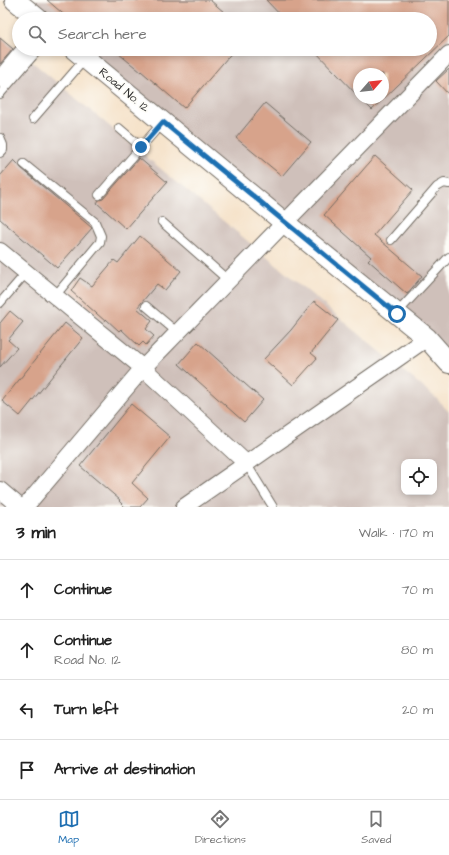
<!DOCTYPE html>
<meta charset="utf-8">
<style>
:root{--surface:#fff;--page:#f6f6f6;--text:#222;--muted:#767676;--line:#e0e0e0;--accent:#1f6fb2}
body{margin:0;font-family:"Architects Daughter",sans-serif;background:var(--page);color:var(--text)}
.controls{position:absolute;right:12px;bottom:12px;display:grid;overflow:hidden;border-radius:8px;box-shadow:0 2px 6px #0003}
.controls button{width:36px;height:36px;display:grid;place-items:center;padding:0;border:0;border-bottom:1px solid var(--line);background:var(--surface);color:var(--text);font:20px sans-serif}
.compass{position:absolute;left:353px;top:68px;width:36px;height:36px;border-radius:50%;background:var(--surface);box-shadow:0 2px 6px #0003;rotate:62deg}
.stop{position:absolute;width:12px;height:12px;margin:-9px;border:3px solid #1f6fb2;border-radius:50%;background:#fff}
.stop.end{background:#1f6fb2;border-color:#fff;box-shadow:0 1px 4px #0008}
.list{margin:0;padding:0;list-style:none}
h2{display:flex;justify-content:space-between;align-items:center;height:52px;margin:0;padding:0 16px;font-size:17px}
h2 small{font-size:13px;font-weight:400;color:var(--muted)}
.list li{display:grid;grid-template-columns:26px 1fr auto;gap:12px;align-items:center;box-sizing:border-box;height:60px;padding:0 16px;border-top:1px solid var(--line)}
.list b{display:block;font-size:15px;white-space:nowrap}
.list p{margin:0;font-size:13px;white-space:nowrap;color:var(--muted)}
.list em{font-size:13px;font-style:normal;color:var(--muted)}
.icon{flex:none;width:22px;height:22px;fill:none;stroke:currentColor;stroke-width:2;stroke-linecap:round;stroke-linejoin:round}
.map{position:relative;flex:none;width:449px;height:507px;overflow:hidden}
.search{position:absolute;background:var(--surface);box-shadow:0 2px 6px #0003;left:12px;right:12px;top:12px;height:44px;display:flex;align-items:center;gap:10px;box-sizing:border-box;padding:0 14px;border-radius:22px;color:var(--muted);font-size:15px}
.sheet{height:292px;background:var(--surface)}
nav{display:flex;justify-content:space-around;align-items:center;box-sizing:border-box;height:56px;border-top:1px solid var(--line);background:var(--surface);font-size:11px;color:var(--muted)}
nav a{display:grid;justify-items:center;gap:2px}
nav .on{color:var(--accent)}
.map>svg:first-child{display:block}
.industrial{fill:#cfc0ba;fill-rule:evenodd}
.building{fill:#d7a38b}
.lines{fill:none;stroke-linecap:round;stroke-linejoin:round}
.service-casing{stroke:#726b62;stroke-width:10}
.minor-casing{stroke:#726b62;stroke-width:18}
.tertiary-casing{stroke:#726b62;stroke-width:22}
.service{stroke:#fff;stroke-width:8}
.minor{stroke:#fff;stroke-width:16}
.tertiary{stroke:#fff;stroke-width:20}
.route{stroke:#1f6fb2;stroke-width:5}
.labels{text-anchor:middle;dominant-baseline:central;stroke-width:3.5;stroke-linejoin:round;paint-order:stroke}
.street-label{font-size:12px;fill:#2b2b2b;stroke:#fdfcf7}
</style>
<div class="map">
<svg width="449" height="507" viewBox="0 0 449 507">
<rect width="100%" height="100%" fill="#fdfcf7"/>
<filter id="ink" filterUnits="userSpaceOnUse"><feTurbulence type="fractalNoise" baseFrequency=".025" numOctaves="2"/><feDisplacementMap in="SourceGraphic" scale="8" xChannelSelector="R" yChannelSelector="G"/><feConvolveMatrix kernelMatrix="1 2 1 2 8 2 1 2 1" color-interpolation-filters="sRGB"/></filter>
<filter id="wash" filterUnits="userSpaceOnUse"><feTurbulence type="fractalNoise" baseFrequency=".012" numOctaves="4" result="noise"/><feDisplacementMap in="SourceGraphic" scale="16" xChannelSelector="R" yChannelSelector="G"/><feGaussianBlur stdDeviation="0.9" result="paint"/><feColorMatrix in="noise" values="0 0 0 0 0 0 0 0 0 0 0 0 0 0 0 0 0 1.4 0 .05"/><feComposite in="paint" operator="in"/></filter>
<g filter="url(#wash)">
<rect width="100%" height="100%" fill="#f5e1c7"/>
<!-- industrial -->
<g class="industrial">
<path d="M22,0h427v352l-367,-303h348v-30h-385zM359,74h24v24h-24z"/>
<path d="M0,35l436,363 13,14v95h-449zM404,462h30v30h-30z"/>
</g>
<g id="blocks">
<!-- building -->
<g class="building">
<path d="M47,0h163l22,19h-163z"/>
<path d="M266,0h183v36l-77,74 -12,-12h23v-24h-24v23l-46,-48h117v-30h-146z"/>
<path d="M0,38l13,11 -13,15z"/>
<path d="M113,49h122l-51,59 -43,-37v1z"/>
<path d="M449,69v26l-13,-14z"/>
<path d="M265,103l46,39 -29,34 -46,-38z"/>
<path d="M375,156l38,34 -39,45 48,41 -15,18 -39,-34 3,-3 -47,-42z"/>
<path d="M139,158l28,24 -41,47 -29,-26 2,-3 4,-1z"/>
<path d="M14,160l5,5 2,3 71,60 -35,40 -57,-49v-43z"/>
<path d="M140,236l41,35 -16,19 -8,-6 -20,24 15,13 -6,8 8,7 -8,9 -3,-3 -4,4 -18,-17 -2,2 -13,-12 -1,2 -34,-30 9,-13 12,8 22,-26 4,3z"/>
<path d="M314,301l24,19 -27,33 6,5 -24,27 -29,-26 27,-29z"/>
<path d="M10,311l13,11 -15,18 9,8 -17,19v-44z"/>
<path d="M65,323l18,15 -63,78 -18,-15z"/>
<path d="M198,342l65,58 -19,22 -65,-58z"/>
<path d="M131,404l39,33 -38,46 16,15 -8,9h-15l-6,-6 1,-1 -40,-34z"/>
</g>
</g>
</g>
<g filter="url(#ink)">
<use href="#blocks" fill-opacity="0" stroke="#726b62" stroke-width="1"/>
<g class="lines">
<defs>
<g id="service">
<path d="M0,94l39,-45"/>
<path d="M33,119l52,-60"/>
<path d="M119,128l22,19"/>
<path d="M0,138l3,7v5l-3,3"/>
<path d="M24,164l71,58 6,14 -1,6 -45,54"/>
<path d="M99,195l64,-73"/>
<path d="M162,222l67,59"/>
<path d="M391,240l46,-53 7,-4 5,1"/>
<path d="M0,303l26,-30"/>
<path d="M146,306l32,27"/>
<path d="M397,313l52,-56"/>
<path d="M246,463l27,44"/>
</g>
<g id="minor">
<path d="M0,79l25,-30"/>
<path d="M0,251l143,117 103,95"/>
<path d="M0,490l20,17"/>
<path d="M25,507l118,-139 306,-314"/>
<path d="M184,507l243,-169"/>
</g>
<g id="tertiary">
<path d="M15,0l23,19"/>
<path d="M74,49l211,174 142,115 22,25"/>
</g>
</defs>
<!-- service casing -->
<use href="#service" class="service-casing"/>
<!-- minor casing -->
<use href="#minor" class="minor-casing"/>
<!-- tertiary casing -->
<use href="#tertiary" class="tertiary-casing"/>
<!-- service -->
<use href="#service" class="service"/>
<!-- minor -->
<use href="#minor" class="minor"/>
<!-- tertiary -->
<use href="#tertiary" class="tertiary"/>
</g>
</g>
<g class="lines" filter="url(#ink)">
<!-- route -->
<path class="route" d="M141,147l22,-25 234,192"/>
</g>
<g class="labels">
<!-- street labels -->
<g class="street-label">
<text transform="translate(124 90) rotate(40)">Road No. 12</text>
</g>
</g>
</svg>
<div class="controls">
<button><svg class="icon" aria-label="locate" viewBox="0 0 24 24"><circle cx="12" cy="12" r="6"/><path d="M12 2v4M12 18v4M2 12h4M18 12h4"/></svg></button>
</div>
<svg class="compass" viewBox="-18 -18 36 36"><path d="M0-13l5 13h-10z" fill="#e53935"/><path d="M0 13l5-13h-10z" fill="#767676"/></svg>
<div class="stop" style="left:397px;top:314px"></div>
<div class="stop end" style="left:141px;top:147px"></div>
<div class="search"><svg class="icon" aria-label="search" viewBox="0 0 24 24"><circle cx="10" cy="10" r="6"/><path d="M15 15l6 6"/></svg>Search here</div>
</div>
<section class="sheet">
<h2>3 min<small>Walk · 170 m</small></h2>
<ul class="list">
<li><svg class="icon" aria-label="ahead" viewBox="0 0 24 24"><path d="M12 20V5M6 11l6-6 6 6"/></svg><div><b>Continue</b></div><em>70 m</em></li>
<li><svg class="icon" aria-label="ahead" viewBox="0 0 24 24"><path d="M12 20V5M6 11l6-6 6 6"/></svg><div><b>Continue</b><p>Road No. 12</p></div><em>80 m</em></li>
<li><svg class="icon" aria-label="left" viewBox="0 0 24 24"><path d="M17 20v-9H6M10 6l-5 5 5 5"/></svg><div><b>Turn left</b></div><em>20 m</em></li>
<li><svg class="icon" aria-label="arrive" viewBox="0 0 24 24"><path d="M6 21V4h12l-3 4 3 4H6"/></svg><div><b>Arrive at destination</b></div></li>
</ul>
</section>
<nav>
<a class="on"><svg class="icon" aria-label="map" viewBox="0 0 24 24"><path d="M3 6l6-2 6 2 6-2v14l-6 2-6-2-6 2zM9 4v14M15 6v14"/></svg>Map</a>
<a><svg class="icon" aria-label="directions" viewBox="0 0 24 24"><path d="M12 3l9 9-9 9-9-9zM9 14v-3h6M13 9l2 2-2 2"/></svg>Directions</a>
<a><svg class="icon" aria-label="saved" viewBox="0 0 24 24"><path d="M7 4h10v16l-5-4-5 4z"/></svg>Saved</a>
</nav>
